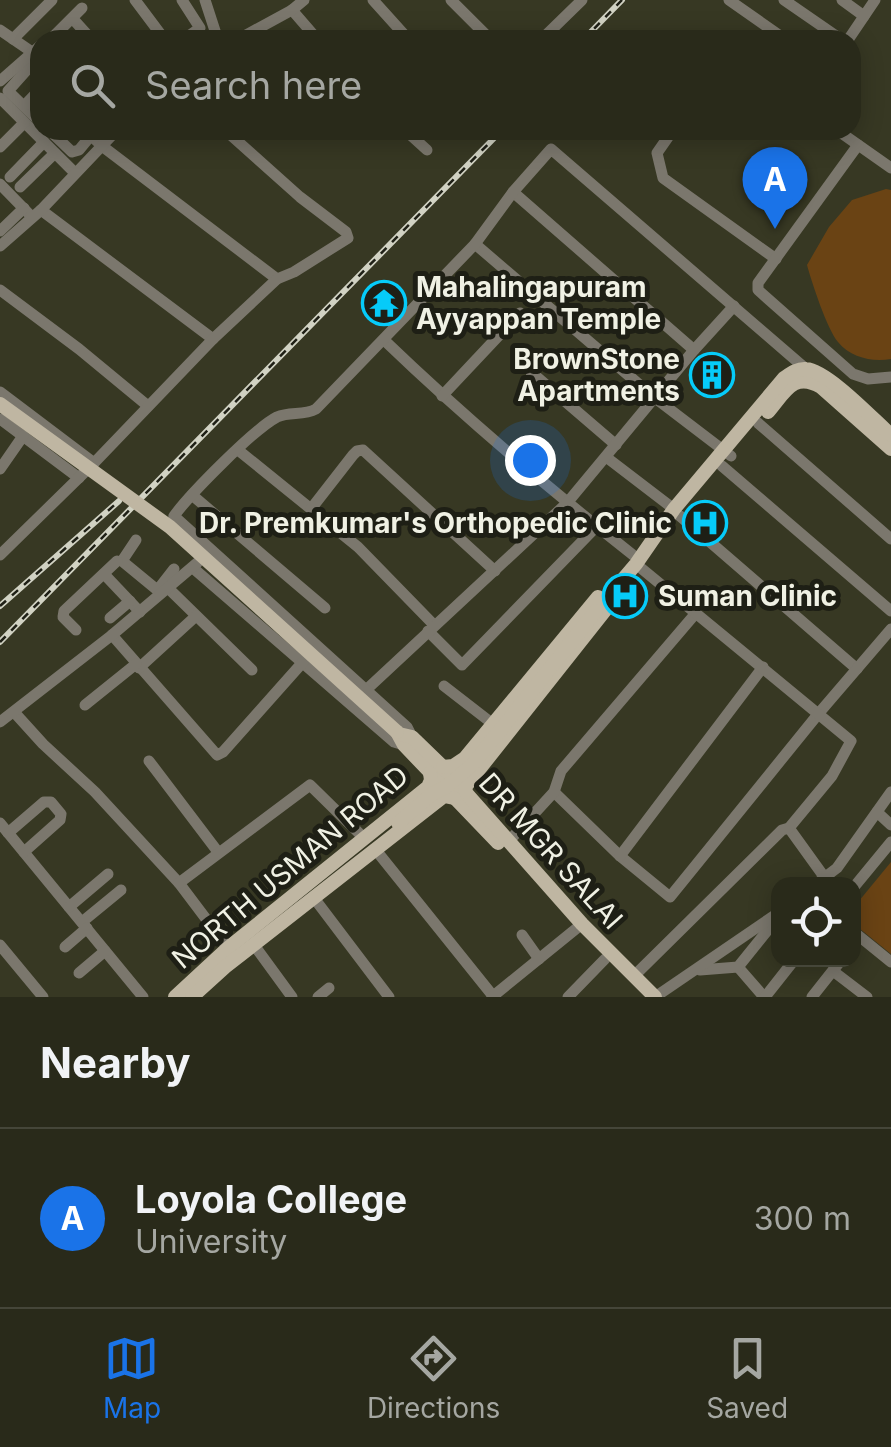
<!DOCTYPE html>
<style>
:root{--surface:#292a1a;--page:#353627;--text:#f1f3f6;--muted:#a5a7a2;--line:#454639;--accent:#1a73e8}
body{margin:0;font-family:Inter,sans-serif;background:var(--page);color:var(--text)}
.controls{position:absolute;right:30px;bottom:30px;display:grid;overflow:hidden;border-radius:20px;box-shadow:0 5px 25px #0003}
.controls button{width:90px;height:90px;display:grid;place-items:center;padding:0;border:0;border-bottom:2px solid var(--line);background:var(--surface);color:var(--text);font:50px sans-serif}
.you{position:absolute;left:530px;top:460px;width:35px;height:35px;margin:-25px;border:8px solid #fff;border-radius:50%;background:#1a73e8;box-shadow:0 0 0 15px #1a73e833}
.badge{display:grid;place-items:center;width:65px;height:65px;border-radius:50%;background:var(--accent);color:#fff;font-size:32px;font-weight:700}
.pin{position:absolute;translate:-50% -82px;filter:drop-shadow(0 2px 5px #0008)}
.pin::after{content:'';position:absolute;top:52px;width:35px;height:30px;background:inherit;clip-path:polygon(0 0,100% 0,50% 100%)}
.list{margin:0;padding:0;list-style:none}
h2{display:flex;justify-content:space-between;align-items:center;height:130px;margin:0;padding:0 40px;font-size:42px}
h2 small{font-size:32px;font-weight:400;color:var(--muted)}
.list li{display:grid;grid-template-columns:65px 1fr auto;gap:30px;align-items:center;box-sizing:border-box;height:180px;padding:0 40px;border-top:2px solid var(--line)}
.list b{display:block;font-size:38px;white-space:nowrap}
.list p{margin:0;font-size:32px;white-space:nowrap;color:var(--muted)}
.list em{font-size:32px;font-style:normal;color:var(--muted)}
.icon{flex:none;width:55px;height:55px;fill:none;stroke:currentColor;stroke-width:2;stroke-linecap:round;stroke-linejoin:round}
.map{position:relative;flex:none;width:891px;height:997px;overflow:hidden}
.search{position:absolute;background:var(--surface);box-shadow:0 5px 25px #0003;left:30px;right:30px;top:30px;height:110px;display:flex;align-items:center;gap:25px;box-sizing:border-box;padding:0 35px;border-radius:30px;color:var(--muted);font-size:38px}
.sheet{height:310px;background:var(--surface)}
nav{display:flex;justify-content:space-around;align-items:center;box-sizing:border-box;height:140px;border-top:2px solid var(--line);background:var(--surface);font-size:28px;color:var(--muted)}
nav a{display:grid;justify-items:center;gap:5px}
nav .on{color:var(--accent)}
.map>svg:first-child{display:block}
.green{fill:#6a4314}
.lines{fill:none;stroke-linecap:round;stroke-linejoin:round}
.minor{stroke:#7b776d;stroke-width:11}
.major{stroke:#bfb6a2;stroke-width:14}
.rail-casing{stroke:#d1d2c3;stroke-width:6}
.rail{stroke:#1e1f15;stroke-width:2.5;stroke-dasharray:8;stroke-linecap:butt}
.major-bridge{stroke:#bfb6a2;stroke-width:14}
.labels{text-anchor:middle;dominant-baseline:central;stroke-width:10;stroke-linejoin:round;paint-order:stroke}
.poi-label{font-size:28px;font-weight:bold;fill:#f0f1e4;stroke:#1e1f15;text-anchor:start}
.street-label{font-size:28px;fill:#f0f1e4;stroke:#1e1f15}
</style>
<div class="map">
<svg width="891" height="997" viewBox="0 0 891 997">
<rect width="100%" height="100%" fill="#373823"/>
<!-- green -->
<g class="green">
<path d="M886,189l5,1v169c-19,3 -40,-1 -53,-17 -11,-13 -26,-59 -31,-77l22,-38 23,-27z"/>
<path d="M891,862v92l-37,-30v-17z"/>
</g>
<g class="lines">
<!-- minor -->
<g class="minor">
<path d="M135,0l30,40"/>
<path d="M182,0l18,28 -17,12"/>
<path d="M205,0l13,40"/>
<path d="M373,0l36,40"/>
<path d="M451,0l40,40"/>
<path d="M729,0l57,40"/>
<path d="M784,0l58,40"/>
<path d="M842,0l22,16"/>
<path d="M292,10l26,30"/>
<path d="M73,19l19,21"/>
<path d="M0,30l32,22"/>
<path d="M13,39l39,-39"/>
<path d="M50,40l32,-32"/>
<path d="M237,40l55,-30 12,-10"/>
<path d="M541,40l41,-40"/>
<path d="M848,40l27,-40"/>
<path d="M40,64l-7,-1 -25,28 32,31"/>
<path d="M0,81l40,-35"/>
<path d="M0,98l75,75"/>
<path d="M24,106l16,-17"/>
<path d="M49,130l23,22 7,-2 14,-17"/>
<path d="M85,130l17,16 175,133"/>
<path d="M328,130l2,3"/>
<path d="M405,130l22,20"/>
<path d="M673,130l-16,23 6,25 113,81"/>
<path d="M837,130l54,38"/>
<path d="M858,145l-100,138v7l95,84 15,5 23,-2"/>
<path d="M0,147l24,-24"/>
<path d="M10,177l34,-35"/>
<path d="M0,184l32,33"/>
<path d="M20,187l35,-34"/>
<path d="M513,192l181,158"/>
<path d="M41,210l172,129"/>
<path d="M0,231l24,-23"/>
<path d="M475,244l180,154 76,58"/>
<path d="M0,246l41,-36 76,-80"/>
<path d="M0,290l79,59 69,57"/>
<path d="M384,340c79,76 163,147 249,215"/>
<path d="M531,372l85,73"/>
<path d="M0,392l94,71"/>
<path d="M442,396l78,-83"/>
<path d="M0,419l79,59"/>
<path d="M758,423l133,116"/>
<path d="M238,450l120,97 76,78"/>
<path d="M606,457l68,52"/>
<path d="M722,466l169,145"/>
<path d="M0,469l23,-33"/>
<path d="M192,495l133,113"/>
<path d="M311,509l42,-54 4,-4 6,-1 132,121"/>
<path d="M680,516l177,153"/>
<path d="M136,540l-14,21 34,28 4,-2 14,-18"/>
<path d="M0,555l94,-92 119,-124 64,-60 17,-7 54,-34 -2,-6 -46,-35 -75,-67"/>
<path d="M193,568l201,174 10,3"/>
<path d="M104,574l36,38"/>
<path d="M168,588l84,82"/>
<path d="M110,618l20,-17"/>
<path d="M76,630l-13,-13 1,-6 53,-50"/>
<path d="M428,631l34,34 135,-139"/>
<path d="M112,635l105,120 6,-3 80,-90"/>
<path d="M139,668l57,-52"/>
<path d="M444,686l49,38"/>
<path d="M366,690l201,-187 127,-153 40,-44"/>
<path d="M85,705l51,-41"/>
<path d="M14,712l29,32 52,48 84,91 49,65"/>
<path d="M0,722l112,-87 85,-72"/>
<path d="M412,737l-5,-10 -233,-211c16,-22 80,-87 103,-99 13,-6 26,-1 39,-8l159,-165 38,-52 38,-43 255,220"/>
<path d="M149,761l69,91"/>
<path d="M554,792l66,64 50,41 149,-184 72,-84"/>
<path d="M877,812l14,13"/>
<path d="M0,823l143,174"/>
<path d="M789,828l36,50"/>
<path d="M8,833l36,-31h7l10,12 -1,6 -36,32"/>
<path d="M508,842l46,-50 7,-21 135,-158"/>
<path d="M375,849l118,147"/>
<path d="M620,856l143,-189"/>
<path d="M179,883l131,-98 54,53"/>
<path d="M816,884l21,-16 54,-76"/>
<path d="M854,887l37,-45"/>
<path d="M314,898l75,99"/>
<path d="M69,907l39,-33"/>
<path d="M82,922l39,-32"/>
<path d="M854,932l37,30"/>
<path d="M522,935l17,24"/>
<path d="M0,945l43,52"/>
<path d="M254,945l38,52"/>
<path d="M65,947l22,-19"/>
<path d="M738,967l26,30"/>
<path d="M700,970l38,-3 37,-46"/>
<path d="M833,971l34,26"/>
<path d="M79,973l26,-22"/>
<path d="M634,976l148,-146 7,-2 43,-52 19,-35 -215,-177"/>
<path d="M318,997l11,-9"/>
<path d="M492,997l85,-69"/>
<path d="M568,997l37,-38"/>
<path d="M655,997l123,-84"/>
<path d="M765,997l30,-38"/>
<path d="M812,997l30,-38"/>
</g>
<!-- major -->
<g class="major">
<path d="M768,412c17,-20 26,-41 53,-25l70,62"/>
<path d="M596,611l40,-47 38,-55 110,-131c6,-4 14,-10 22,-9 22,2 67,50 85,66"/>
<path d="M397,732l7,13 94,98"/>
<path d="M399,734l13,3 31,30 139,157 73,73"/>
<path d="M443,767l10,-1 12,-8 133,-161"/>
<path d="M465,792l1,-6 141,-178"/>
<path d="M175,997l53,-49 200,-161 3,-7 -1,-7"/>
<path d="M192,997l33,-30 219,-171 10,2"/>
</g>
<defs>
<g id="rail">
<path d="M583,40l39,-40"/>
<path d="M0,606l119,-105"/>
<path d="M0,642l502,-512"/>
</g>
</defs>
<!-- rail casing -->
<use href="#rail" class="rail-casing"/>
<!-- rail -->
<use href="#rail" class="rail"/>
<!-- major-bridge -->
<g class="major-bridge">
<path d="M0,404l170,123 227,205"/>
<path d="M398,823l34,-29 14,-7 27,-23 123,-153"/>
</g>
</g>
<!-- icons -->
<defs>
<symbol id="temple-ring" viewBox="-11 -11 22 22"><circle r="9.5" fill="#1e1f15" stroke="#06cbf9" stroke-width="1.5"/><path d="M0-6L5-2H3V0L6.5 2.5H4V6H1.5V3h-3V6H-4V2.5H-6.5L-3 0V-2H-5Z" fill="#06cbf9"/></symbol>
<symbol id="building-ring" viewBox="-11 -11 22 22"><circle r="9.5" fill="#1e1f15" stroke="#06cbf9" stroke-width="1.5"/><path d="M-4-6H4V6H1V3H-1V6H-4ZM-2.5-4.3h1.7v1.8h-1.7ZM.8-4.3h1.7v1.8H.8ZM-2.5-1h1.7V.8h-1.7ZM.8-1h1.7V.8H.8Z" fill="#06cbf9"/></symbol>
<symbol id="hospital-ring" viewBox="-11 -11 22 22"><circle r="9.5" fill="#1e1f15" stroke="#06cbf9" stroke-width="1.5"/><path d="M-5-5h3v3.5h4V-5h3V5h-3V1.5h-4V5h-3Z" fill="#06cbf9"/></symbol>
</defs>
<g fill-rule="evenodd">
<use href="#temple-ring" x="359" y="278" width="50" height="50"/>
<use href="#building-ring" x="687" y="350" width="50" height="50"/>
<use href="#hospital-ring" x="680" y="498" width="50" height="50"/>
<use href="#hospital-ring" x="600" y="571" width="50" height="50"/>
</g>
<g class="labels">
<!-- poi labels -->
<g class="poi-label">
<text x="416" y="287">Mahalingapuram<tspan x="416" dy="32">Ayyappan Temple</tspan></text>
<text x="680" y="359" text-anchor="end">BrownStone<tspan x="680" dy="32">Apartments</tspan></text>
<text x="672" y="523" text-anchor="end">Dr. Premkumar's Orthopedic Clinic</text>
<text x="658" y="596">Suman Clinic</text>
</g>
<!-- street labels -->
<g class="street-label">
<text transform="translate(551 851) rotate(48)">DR MGR SALAI</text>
<text transform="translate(290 867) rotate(-40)">NORTH USMAN ROAD</text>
</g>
</g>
</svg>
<div class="controls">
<button><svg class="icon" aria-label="locate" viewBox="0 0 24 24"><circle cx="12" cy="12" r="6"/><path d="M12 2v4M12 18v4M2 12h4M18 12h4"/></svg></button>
</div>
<div class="you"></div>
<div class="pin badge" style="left:775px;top:229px">A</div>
<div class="search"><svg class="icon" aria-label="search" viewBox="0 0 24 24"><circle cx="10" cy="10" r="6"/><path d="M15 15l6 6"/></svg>Search here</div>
</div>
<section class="sheet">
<h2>Nearby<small></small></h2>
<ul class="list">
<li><span class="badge">A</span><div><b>Loyola College</b><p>University</p></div><em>300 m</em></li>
</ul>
</section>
<nav>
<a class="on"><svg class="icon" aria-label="map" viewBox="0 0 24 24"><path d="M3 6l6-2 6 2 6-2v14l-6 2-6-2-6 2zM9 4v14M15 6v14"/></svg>Map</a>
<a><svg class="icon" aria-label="directions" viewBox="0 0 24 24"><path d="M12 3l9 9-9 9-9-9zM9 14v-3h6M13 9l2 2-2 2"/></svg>Directions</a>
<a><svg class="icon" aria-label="saved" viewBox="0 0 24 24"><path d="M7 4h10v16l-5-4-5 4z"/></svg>Saved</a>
</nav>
